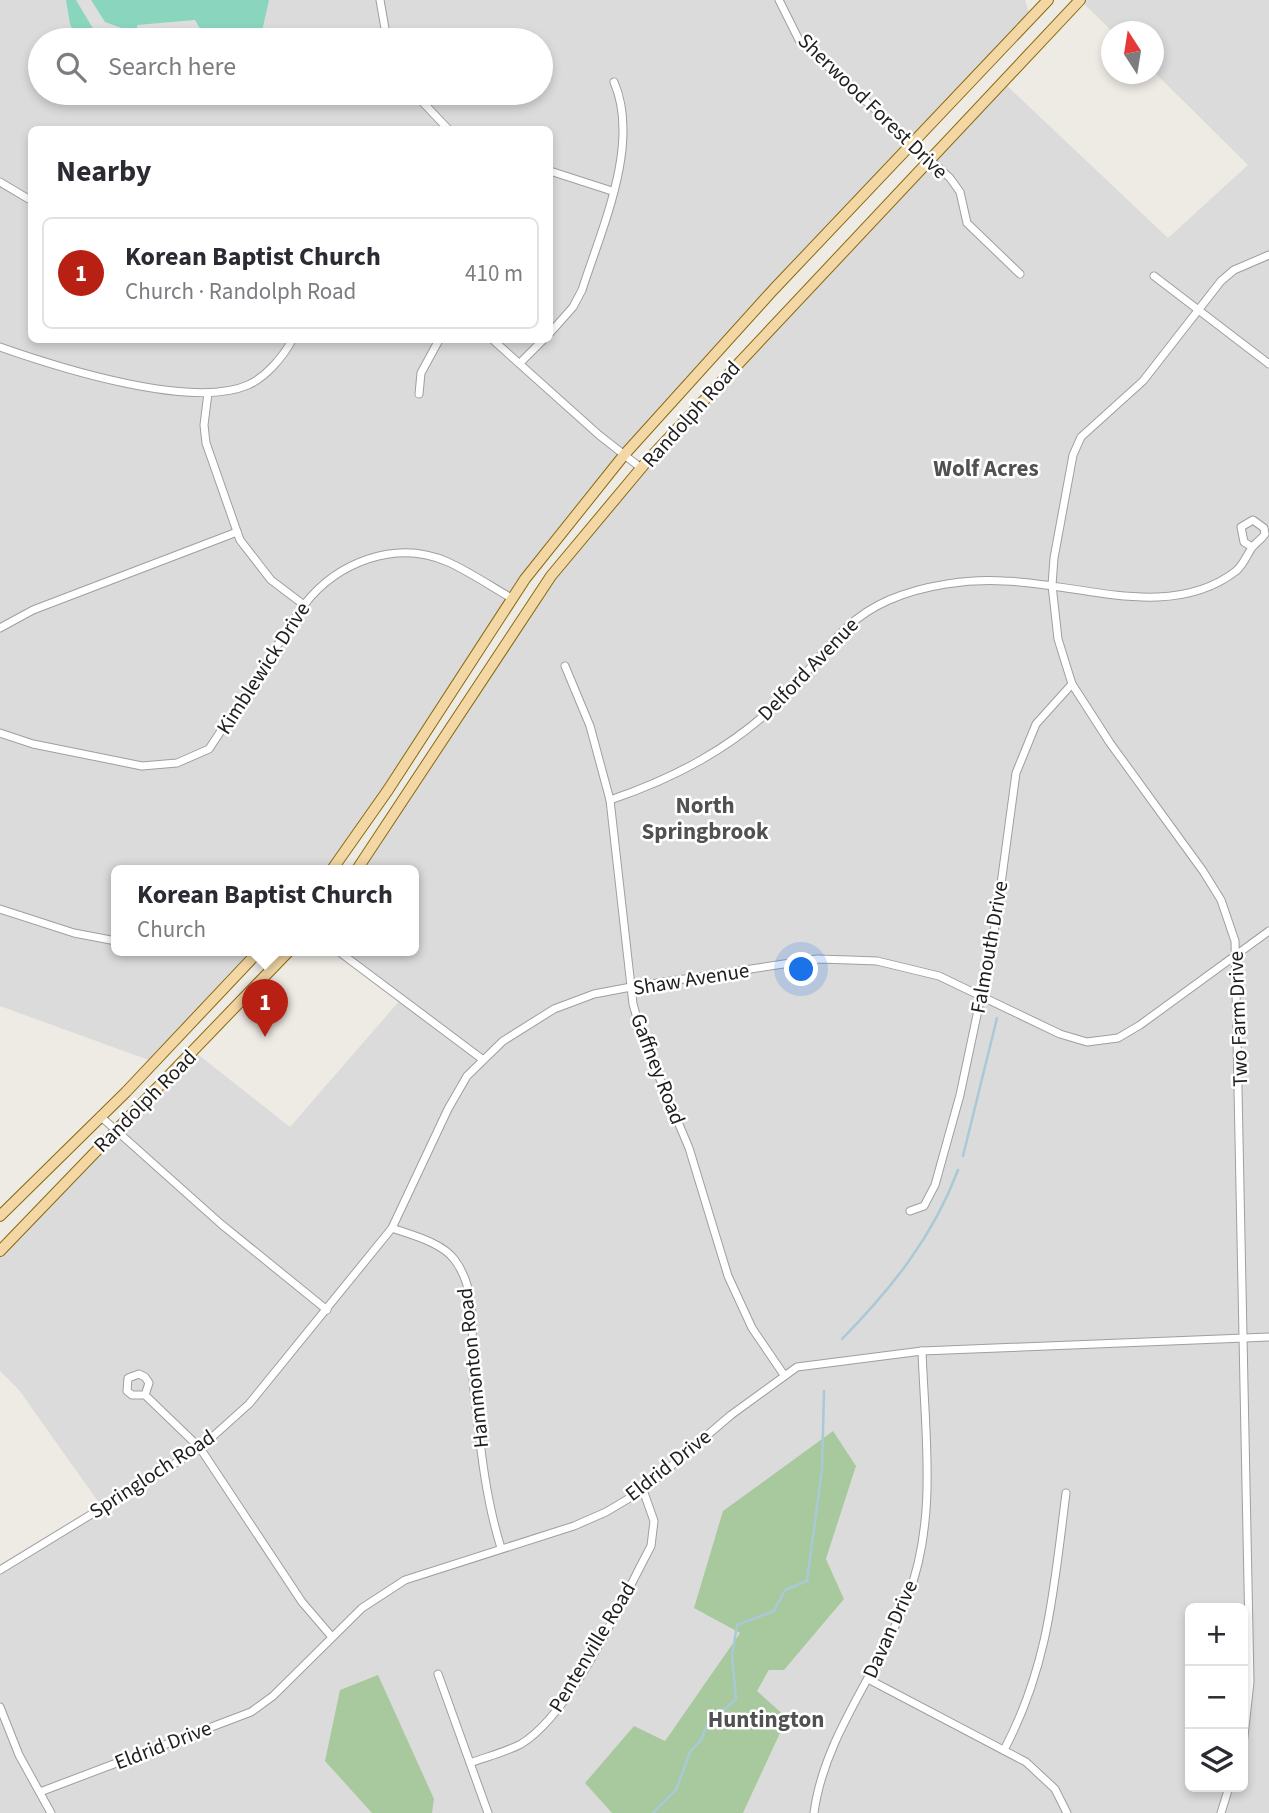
<!DOCTYPE html>
<meta charset="utf-8">
<style>
:root{--surface:#fff;--page:#f7f7f7;--text:#2b2b33;--muted:#7c7c81;--line:#e1e1e2;--accent:#b82013}
body{margin:0;font-family:"Source Sans 3",sans-serif;background:var(--page);color:var(--text)}
.controls{position:absolute;right:21px;bottom:21px;display:grid;overflow:hidden;border-radius:10px;box-shadow:0 4px 10px #0003}
.controls button{width:63px;height:63px;display:grid;place-items:center;padding:0;border:0;border-bottom:2px solid var(--line);background:var(--surface);color:var(--text);font:35px sans-serif}
.compass{position:absolute;left:1101px;top:21px;width:63px;height:63px;border-radius:50%;background:var(--surface);box-shadow:0 4px 10px #0003;rotate:348deg}
.you{position:absolute;left:802px;top:970px;width:24px;height:24px;margin:-18px;border:5px solid #fff;border-radius:50%;background:#1a73e8;box-shadow:0 0 0 10px #1a73e833}
.badge{display:grid;place-items:center;width:46px;height:46px;border-radius:50%;background:var(--accent);color:#fff;font-size:23px;font-weight:700}
.pin{position:absolute;translate:-50% -58px;filter:drop-shadow(0 2px 4px #0008)}
.pin::after{content:'';position:absolute;top:37px;width:24px;height:21px;background:inherit;clip-path:polygon(0 0,100% 0,50% 100%)}
.popup{position:absolute;left:111px;top:865px;width:308px;height:91px;box-sizing:border-box;display:grid;place-content:center;border-radius:10px;background:var(--surface);filter:drop-shadow(0 2px 5px #0005);font-size:23px;white-space:nowrap;color:var(--muted)}
.popup b{font-size:26px;color:var(--text)}
.popup::after{content:'';position:absolute;left:50%;top:100%;margin-left:-14px;border:14px solid transparent;border-top-color:var(--surface)}
.list{margin:0;padding:0;list-style:none}
h2{display:flex;justify-content:space-between;align-items:center;height:91px;margin:0;padding:0 28px;font-size:30px}
h2 small{font-size:23px;font-weight:400;color:var(--muted)}
.list li{display:grid;grid-template-columns:46px 1fr auto;gap:21px;align-items:center;box-sizing:border-box;height:112px;margin:0 14px 14px;padding:0 14px;border:2px solid var(--line);border-radius:10px}
.list b{display:block;font-size:26px;white-space:nowrap}
.list p{margin:0;font-size:23px;white-space:nowrap;color:var(--muted)}
.list em{font-size:23px;font-style:normal;color:var(--muted)}
.icon{flex:none;width:38px;height:38px;fill:none;stroke:currentColor;stroke-width:2;stroke-linecap:round;stroke-linejoin:round}
.map{position:relative;flex:none;width:1269px;height:1813px;overflow:hidden}
.search{position:absolute;background:var(--surface);box-shadow:0 4px 10px #0003;left:28px;top:28px;width:525px;height:77px;display:flex;align-items:center;gap:18px;box-sizing:border-box;padding:0 24px;border-radius:38px;color:var(--muted);font-size:26px}
.panel{position:absolute;background:var(--surface);box-shadow:0 4px 10px #0003;left:28px;top:126px;width:525px;height:217px;border-radius:10px}
.map>svg:first-child{display:block}
.residential{fill:#dcdbdb;fill-rule:evenodd}
.forest{fill:#a7c99d}
.pitch{fill:#8ad5be}
.parking{fill:#dedede}
.lines{fill:none;stroke-linecap:round;stroke-linejoin:round}
.stream{stroke:#a9c9d7;stroke-width:2.5}
.street-casing{stroke:#9f9f9f;stroke-width:9}
.primary-casing{stroke:#896a0e;stroke-width:12}
.street{stroke:#fff;stroke-width:7}
.primary{stroke:#f3d7a5;stroke-width:10}
.labels{text-anchor:middle;dominant-baseline:central;stroke-width:5;stroke-linejoin:round;paint-order:stroke}
.street-label{font-size:21px;fill:#1e1e1e;stroke:#fff}
.neighbourhood-label{font-size:23px;font-weight:bold;fill:#515151;stroke:#fff}
</style>
<div class="map">
<svg width="1269" height="1813" viewBox="0 0 1269 1813">
<rect width="100%" height="100%" fill="#eeebe5"/>
<!-- residential -->
<g class="residential">
<path d="M0,0h1025l6,18 -407,437 -99,124 -194,292h-215v80h143l-105,111 -154,-56zM40,40h501v53h-501zM32,130h518v210h-518z"/>
<path d="M1080,0h189v1813h-526l44,-95 -31,-26 14,-23 74,-70 -18,-40 30,-93 -191,275 -79,42 26,30h-612v-243l102,-63 -83,-117 -19,-19v-120l195,-199 95,75 111,-128 -63,-48h76v-80h-59l196,-295 105,-126 346,-369 166,157 80,-73 -94,-93v-40l-42,-1zM1190,1608h53v179h-53z"/>
</g>
<!-- forest -->
<g class="forest">
<path d="M833,1431l23,35 -30,93 18,40 -60,71h-15l-12,21 30,27 -44,95h-131l-27,-30 49,-57 31,15 75,-108 -46,-25 29,-97z"/>
<path d="M378,1675l56,124 -2,14h-60l-47,-52 15,-71z"/>
</g>
<!-- pitch -->
<path class="pitch" d="M66,0h203l-9,40h-182l-8,-16z"/>
<!-- parking -->
<g class="parking">
<path d="M76,0h15l14,22 22,8 -2,10 -19,-4 -14,-9z"/>
<path d="M195,20l6,10 -63,5 -1,-10z"/>
</g>
<g class="lines">
<!-- stream -->
<g class="stream">
<path d="M963,1156l34,-138"/>
<path d="M842,1339c49,-50 91,-102 116,-169"/>
<path d="M653,1813l23,-23 14,-38 11,-12 6,-15 29,-26 -4,-43 5,-31 37,-14 11,-21 22,-9 15,-112 2,-78"/>
</g>
<defs>
<g id="street">
<path d="M380,0l7,40"/>
<path d="M779,0l20,40 151,138 10,14 7,31 53,51"/>
<path d="M59,40h1"/>
<path d="M414,93l35,37"/>
<path d="M550,171l62,20"/>
<path d="M0,182l32,19"/>
<path d="M1154,276l115,88"/>
<path d="M550,333l23,-26 9,-17c19,-60 59,-146 32,-208"/>
<path d="M493,340l106,95 42,33"/>
<path d="M0,347c57,20 191,63 248,38 18,-8 35,-28 44,-45"/>
<path d="M521,362l22,-22"/>
<path d="M208,393l-4,32 2,18 34,97 31,40 33,25"/>
<path d="M419,394l2,-21 18,-33"/>
<path d="M0,628l33,-18 204,-78"/>
<path d="M565,666l25,60 20,74 23,204 10,35 46,109 39,128 24,52 32,47"/>
<path d="M0,733l33,11 109,22 35,-3 32,-14 95,-144c33,-43 92,-66 144,-43 22,10 44,25 65,37"/>
<path d="M610,800c65,-22 122,-52 172,-101 38,-37 56,-77 107,-99 35,-15 78,-21 115,-19 75,2 166,41 232,-10 7,-6 10,-14 15,-22 3,-5 10,-9 14,-15l-1,-6 -11,-8 -12,7 3,15 8,5"/>
<path d="M0,909l74,24 42,8"/>
<path d="M338,951l144,108"/>
<path d="M100,1116l121,108 106,86"/>
<path d="M910,1211l14,-5 11,-21 25,-90 21,-99 15,-75 20,-148 20,-49 36,-40"/>
<path d="M392,1228c19,7 49,14 62,31 28,36 14,89 20,131 6,53 11,107 27,158"/>
<path d="M145,1395h-13l-5,-4 1,-13 11,-4 6,3 4,6 -4,12 55,53 102,154 30,35"/>
<path d="M0,1570l200,-122 49,-44 143,-176 56,-119 19,-33 36,-35 51,-32 40,-15 37,-7 186,-28 33,1 27,1 62,15 121,58 27,8 31,-4 22,-13 129,-94"/>
<path d="M438,1674l50,139"/>
<path d="M868,1679l158,83 29,27 12,24"/>
<path d="M0,1707l19,48 32,58"/>
<path d="M1243,1745l7,-63 -15,-741 -14,-41 -18,-29 -93,-128 -38,-59 -14,-45 -6,-54 2,-27 19,-103 8,-18 62,-56 78,-100 13,-11 35,-15"/>
<path d="M1004,1750c45,-85 50,-163 62,-257"/>
<path d="M470,1763c16,-6 36,-11 51,-19 51,-31 101,-144 130,-198l3,-25 -11,-31"/>
<path d="M40,1792l211,-80 22,-16 89,-88 43,-28 169,-54 32,-14 37,-22 88,-75 66,-48 125,-16 347,-14"/>
<path d="M814,1813c10,-77 65,-142 93,-214 31,-78 18,-166 15,-248"/>
<path d="M1221,1813l8,-26"/>
</g>
<g id="primary">
<path d="M331,871l57,-81 137,-211 99,-124 150,-166 274,-289"/>
<path d="M356,871l195,-295 96,-115 433,-461"/>
<path d="M0,1216l126,-124 133,-141"/>
<path d="M0,1251l289,-300"/>
</g>
</defs>
<!-- street casing -->
<use href="#street" class="street-casing"/>
<!-- primary casing -->
<use href="#primary" class="primary-casing"/>
<!-- street -->
<use href="#street" class="street"/>
<!-- primary -->
<use href="#primary" class="primary"/>
</g>
<g class="labels">
<!-- street labels -->
<g class="street-label">
<text transform="translate(873 106) rotate(44)">Sherwood Forest Drive</text>
<text transform="translate(691 414) rotate(-48)">Randolph Road</text>
<text transform="translate(263 668) rotate(-57)">Kimblewick Drive</text>
<text transform="translate(808 669) rotate(-46)">Delford Avenue</text>
<text transform="translate(989 947) rotate(-80)">Falmouth Drive</text>
<text transform="translate(691 979) rotate(-9)">Shaw Avenue</text>
<text transform="translate(1238 1019) rotate(-92)">Two Farm Drive</text>
<text transform="translate(658 1069) rotate(69)">Gaffney Road</text>
<text transform="translate(145 1101) rotate(-45)">Randolph Road</text>
<text transform="translate(473 1368) rotate(-96)">Hammonton Road</text>
<text transform="translate(668 1465) rotate(-38)">Eldrid Drive</text>
<text transform="translate(152 1474) rotate(-33)">Springloch Road</text>
<text transform="translate(890 1629) rotate(-66)">Davan Drive</text>
<text transform="translate(592 1647) rotate(-59)">Pentenville Road</text>
<text transform="translate(163 1745) rotate(-21)">Eldrid Drive</text>
</g>
<!-- neighbourhood labels -->
<g class="neighbourhood-label">
<text x="986" y="468">Wolf Acres</text>
<text x="705" y="805">North<tspan x="705" dy="26">Springbrook</tspan></text>
<text x="766" y="1719">Huntington</text>
</g>
</g>
</svg>
<div class="controls">
<button>+</button>
<button>−</button>
<button><svg class="icon" aria-label="layers" viewBox="0 0 24 24"><path d="M12 4l9 5-9 5-9-5zM3 14l9 5 9-5"/></svg></button>
</div>
<svg class="compass" viewBox="-18 -18 36 36"><path d="M0-13l5 13h-10z" fill="#e53935"/><path d="M0 13l5-13h-10z" fill="#7c7c81"/></svg>
<div class="you"></div>
<div class="pin badge" style="left:265px;top:1037px">1</div>
<div class="popup"><b>Korean Baptist Church</b>Church</div>
<div class="search"><svg class="icon" aria-label="search" viewBox="0 0 24 24"><circle cx="10" cy="10" r="6"/><path d="M15 15l6 6"/></svg>Search here</div>
<section class="panel">
<h2>Nearby<small></small></h2>
<ul class="list">
<li><span class="badge">1</span><div><b>Korean Baptist Church</b><p>Church · Randolph Road</p></div><em>410 m</em></li>
</ul>
</section>
</div>
